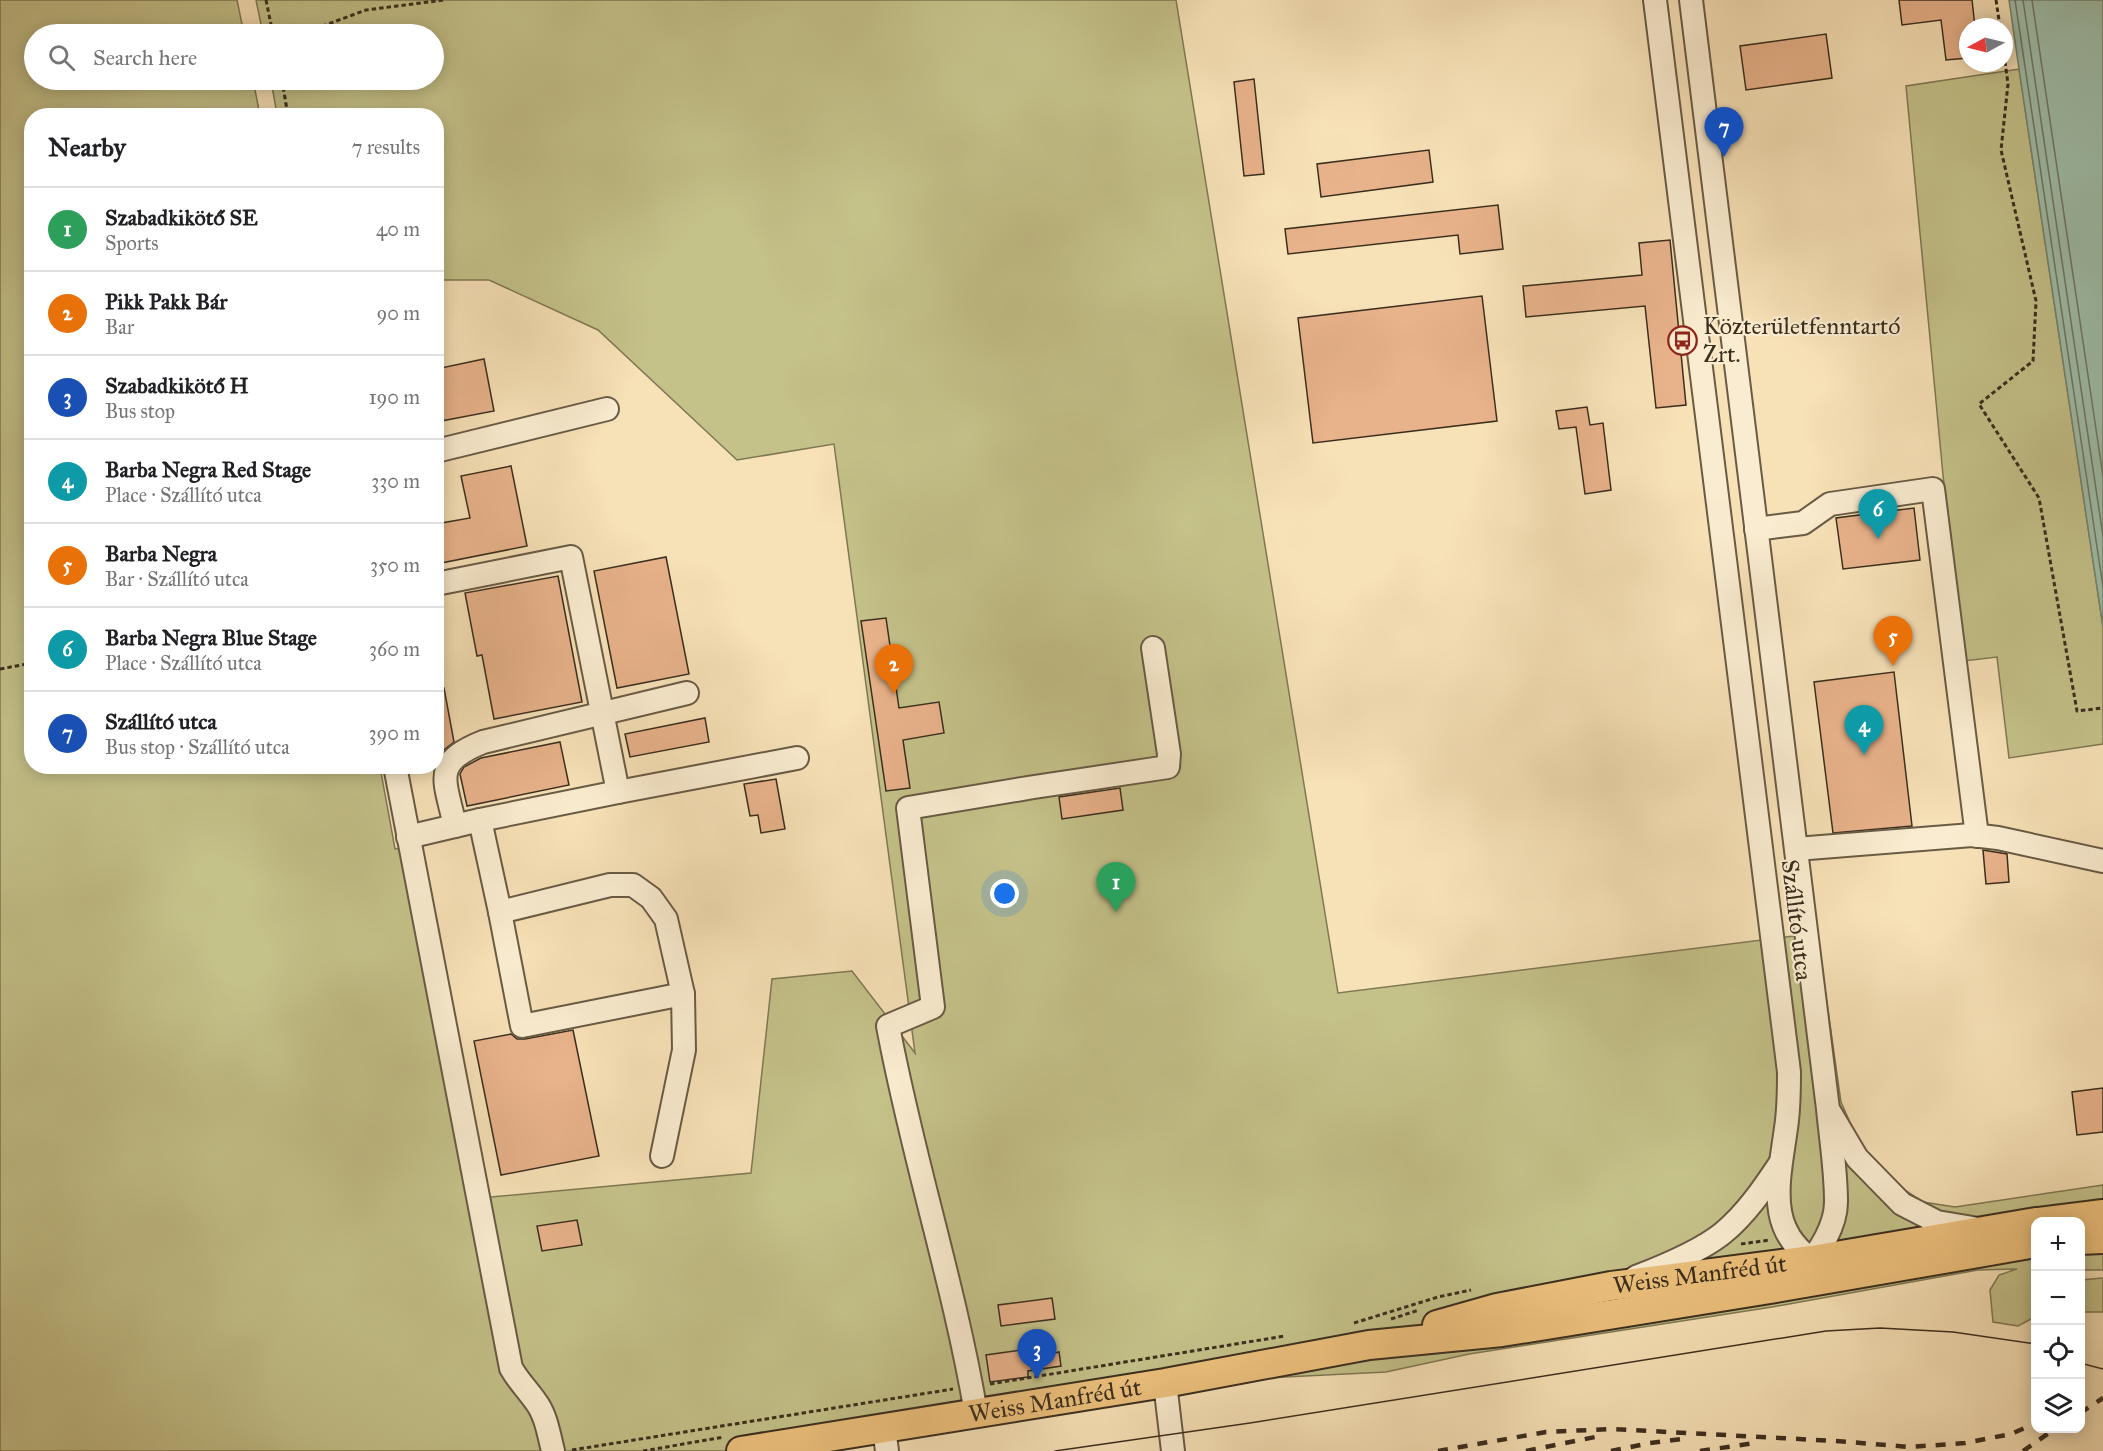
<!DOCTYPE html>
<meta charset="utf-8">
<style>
:root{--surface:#fff;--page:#f2f2f2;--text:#202124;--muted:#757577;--line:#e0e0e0;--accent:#8f2418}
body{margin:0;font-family:"IM FELL Great Primer",serif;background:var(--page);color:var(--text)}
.controls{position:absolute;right:18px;bottom:18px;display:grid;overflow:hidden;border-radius:12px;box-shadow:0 3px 15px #0003}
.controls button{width:54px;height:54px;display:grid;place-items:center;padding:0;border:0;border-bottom:2px solid var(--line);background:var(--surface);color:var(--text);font:30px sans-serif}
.compass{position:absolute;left:1959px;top:18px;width:54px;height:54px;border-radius:50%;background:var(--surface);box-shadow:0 3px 15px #0003;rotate:263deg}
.you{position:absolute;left:1005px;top:894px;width:21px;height:21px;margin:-15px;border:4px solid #fff;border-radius:50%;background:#1a73e8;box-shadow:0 0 0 9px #1a73e833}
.badge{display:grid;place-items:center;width:39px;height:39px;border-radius:50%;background:var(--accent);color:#fff;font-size:20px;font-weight:700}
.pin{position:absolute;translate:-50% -50px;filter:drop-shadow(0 2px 3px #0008)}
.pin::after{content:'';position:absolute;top:32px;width:21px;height:18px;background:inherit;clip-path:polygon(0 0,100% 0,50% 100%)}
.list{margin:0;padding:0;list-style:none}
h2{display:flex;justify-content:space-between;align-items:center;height:78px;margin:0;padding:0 24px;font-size:26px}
h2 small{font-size:20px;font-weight:400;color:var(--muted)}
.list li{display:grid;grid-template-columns:39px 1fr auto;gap:18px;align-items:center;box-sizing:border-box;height:84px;padding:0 24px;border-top:2px solid var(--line)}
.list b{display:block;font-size:22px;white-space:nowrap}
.list p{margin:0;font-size:20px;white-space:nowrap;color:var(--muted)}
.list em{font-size:20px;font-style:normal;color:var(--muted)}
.icon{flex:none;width:33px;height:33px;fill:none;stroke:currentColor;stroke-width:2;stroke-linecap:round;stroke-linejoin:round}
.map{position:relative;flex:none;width:2103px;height:1451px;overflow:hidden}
.search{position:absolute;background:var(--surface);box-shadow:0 3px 15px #0003;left:24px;top:24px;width:420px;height:66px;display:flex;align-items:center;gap:15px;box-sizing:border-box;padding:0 21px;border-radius:33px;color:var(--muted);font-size:22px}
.panel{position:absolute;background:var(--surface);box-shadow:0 3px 15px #0003;left:24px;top:108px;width:420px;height:666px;border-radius:24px}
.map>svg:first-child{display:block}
.green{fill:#c4c189;stroke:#7f7854;stroke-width:1.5}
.water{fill:#9ebeaa;stroke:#768472;stroke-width:1.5}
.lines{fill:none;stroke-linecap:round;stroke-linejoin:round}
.shore{stroke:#6c7664;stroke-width:1.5}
.building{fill:#e8b28a;stroke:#3a2e1f;stroke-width:1.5}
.minor-casing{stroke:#695b45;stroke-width:26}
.major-casing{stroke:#3a2e1f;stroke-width:32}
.path{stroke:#3a2e1f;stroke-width:3;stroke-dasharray:4.5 3;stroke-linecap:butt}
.minor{stroke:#faecd0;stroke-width:22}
.major{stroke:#ecc07c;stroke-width:28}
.tram{stroke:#3a2e1f;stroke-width:1.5}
.rail{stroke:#3a2e1f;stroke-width:4.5;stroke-dasharray:10 10;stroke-linecap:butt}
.labels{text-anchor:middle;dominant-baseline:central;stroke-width:4.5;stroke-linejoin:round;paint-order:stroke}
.poi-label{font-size:24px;fill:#3a2e1f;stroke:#faecd0;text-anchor:start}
.street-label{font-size:24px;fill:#3a2e1f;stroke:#faecd0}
</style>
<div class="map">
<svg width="2103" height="1451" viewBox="0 0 2103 1451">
<rect width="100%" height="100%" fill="#f7e1b7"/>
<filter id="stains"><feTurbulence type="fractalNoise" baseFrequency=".00333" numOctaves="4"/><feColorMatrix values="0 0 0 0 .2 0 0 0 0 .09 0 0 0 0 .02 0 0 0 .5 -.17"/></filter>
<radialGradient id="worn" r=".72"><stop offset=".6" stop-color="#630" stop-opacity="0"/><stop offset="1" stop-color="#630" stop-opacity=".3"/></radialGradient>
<!-- green -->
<g class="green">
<path d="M0,0h237l7,34h-210v46h219l7,35 -228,1v650l348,1 15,82 14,-2 60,352 282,-26 21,-194 80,-8 63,82 -81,-609 -97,16 -139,-130 -109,-50h-52l-1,-164 -159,-1 -6,-35h163v-46h-171l-7,-34h920l162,993 479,-60 24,169 15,34 16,25 25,24 26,17 32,5 148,-22v85h-22l-1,-48h-44l-2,47 1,39 -2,10 -15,8 -25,-4 -3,-32 9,-15 18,-6 -39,1 -206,37 -303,47 -83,18 -221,11 -424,68h-741z"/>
<path d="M2019,69l84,558v117l-94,14 -12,-101 -33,4 -21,-186 -37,-389z"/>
<path d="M2103,1278v34h-22v-32z"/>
</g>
<!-- water -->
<path class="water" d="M2009,0h94v627l-84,-558z"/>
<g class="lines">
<!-- shore -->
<g class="shore">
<path d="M2015,0l88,587"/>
<path d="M2023,0l80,536"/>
<path d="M2032,0l71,476"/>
</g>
</g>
<!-- building -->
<g class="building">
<path d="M1899,0h73l3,27h-7v31l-22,2 -5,-40 -39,5z"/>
<path d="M1826,34l6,44 -86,12 -6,-44z"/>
<path d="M1254,79l10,95 -20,2 -10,-94z"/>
<path d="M1429,150l4,32 -112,15 -4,-33z"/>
<path d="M1498,205l5,44 -43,5 -2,-19 -170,19 -3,-25z"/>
<path d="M1670,240l16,165 -30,3 -11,-102 -119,11 -3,-31 119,-11 -3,-32z"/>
<path d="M1482,296l15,125 -184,22 -15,-125z"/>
<path d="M484,359l10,52 -58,11v-53z"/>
<path d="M1587,407l3,18 13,-2 8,67 -26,4 -9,-67 -17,2 -3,-18z"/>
<path d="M511,466l16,80 -91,18v-40l34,-6 -9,-42z"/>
<path d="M1914,508l6,52 -77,9 -7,-51z"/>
<path d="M666,557l23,117 -72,14 -23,-117z"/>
<path d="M558,576l24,126 -88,17 -12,-64 -5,1 -12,-63z"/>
<path d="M886,618l13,90 40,-6 5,31 -41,7 7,48 -24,3 -25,-170z"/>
<path d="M1894,672l18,154 -79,7 -19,-151z"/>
<path d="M436,688h8l10,54 -9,7 -9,11z"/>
<path d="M705,718l4,24 -79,15 -5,-23z"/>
<path d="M560,742l9,43 -102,21 -7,-32 4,-7 17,-9z"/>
<path d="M776,779l9,50 -24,4 -3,-18 -8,1 -6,-32z"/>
<path d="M1120,788l3,22 -61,9 -3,-22z"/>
<path d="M1983,850l24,4 2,28 -23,2z"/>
<path d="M573,1030l26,126 -98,19 -27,-134 37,-7 6,5h8z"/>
<path d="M2103,1088v44l-26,3 -5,-43z"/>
<path d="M577,1220l5,25 -40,6 -5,-25z"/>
<path d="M1052,1298l3,21 -54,7 -3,-21z"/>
<path d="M1049,1346l1,8 9,-2 2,14 -33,5v6l-38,5 -4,-27z"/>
</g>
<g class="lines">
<defs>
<g id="minor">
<path d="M1655,0l134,1072c0,19 0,37 -3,56 -7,53 -23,106 35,137"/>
<path d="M1691,0l137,1109c3,31 8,62 8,93 0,22 -16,52 -33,65"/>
<path d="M436,451l171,-42"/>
<path d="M1756,529l47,-6 27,-19 103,-15 44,347"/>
<path d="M395,766l116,602c8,14 16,21 25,34 10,13 13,33 17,49"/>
<path d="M618,792l179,-34"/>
<path d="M480,820l20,92 22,114 161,-32"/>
<path d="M455,826c-10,-47 -24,-63 28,-84l204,-49"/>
<path d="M408,837l72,-17 138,-28 -47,-235 -135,27"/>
<path d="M1796,849l176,-14 26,3 105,23"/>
<path d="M500,912l110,-27h23l18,13 15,21 17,75 1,56 -22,106"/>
<path d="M1831,1114l26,44 45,46 35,18 36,6"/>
<path d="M1636,1277c26,-10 66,-27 87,-44 23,-19 40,-44 56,-68"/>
<path d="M1165,1383l8,68"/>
<path d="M976,1413c-22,-130 -64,-257 -88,-387l45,-19 -25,-199 126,-21 134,-20 1,-13 -16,-106"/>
<path d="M884,1428l3,23"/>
</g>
<g id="major">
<path d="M2039,1222l64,-8"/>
<path d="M2080,1240l23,-1"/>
<path id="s1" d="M1437,1325l60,-17 114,-22 201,-26 224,-38"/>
<path id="s2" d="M741,1451l424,-68 204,-38 133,-13 268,-43 266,-46"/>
</g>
</defs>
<!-- minor casing -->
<use href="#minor" class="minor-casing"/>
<!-- major casing -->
<use href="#major" class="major-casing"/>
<!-- path -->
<g class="path">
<path d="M266,0l7,34"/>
<path d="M1996,0l4,27"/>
<path d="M301,34l65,-24 78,-10"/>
<path d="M2004,54l4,30 -7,66 35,151 -3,60 -54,43 60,94 38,213 26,-3"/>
<path d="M282,80l6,36"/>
<path d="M0,669l32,-6"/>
<path d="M1741,1244l29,-4"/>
<path d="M1391,1319l28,-9"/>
<path d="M1354,1323l84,-26 33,-7"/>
<path d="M990,1384l295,-48"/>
<path d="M572,1450l381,-61"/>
<path d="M643,1451l81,-14"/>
</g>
<!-- minor -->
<use href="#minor" class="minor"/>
<!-- major -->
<use href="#major" class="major"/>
<!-- tram -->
<g class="tram">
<path d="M2080,1363l23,6"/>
<path d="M1055,1451l195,-28 576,-92 54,-3 73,4 83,12"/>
</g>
<!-- rail -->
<g class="rail">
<path d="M2080,1413l23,-15"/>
<path d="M1438,1451l108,-19 66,-3 224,12 74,6 55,-4 46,-9 25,-11"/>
<path d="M1526,1451l74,-15"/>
<path d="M1611,1451l39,-8 32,-4"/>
<path d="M1700,1451l55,-8"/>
<path d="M2023,1451l33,-23"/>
</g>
</g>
<!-- icons -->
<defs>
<symbol id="bus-ring" viewBox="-11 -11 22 22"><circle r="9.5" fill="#faecd0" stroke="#8f2418" stroke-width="1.5"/><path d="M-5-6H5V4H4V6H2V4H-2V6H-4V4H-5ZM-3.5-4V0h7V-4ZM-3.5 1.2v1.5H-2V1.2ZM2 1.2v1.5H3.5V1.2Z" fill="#8f2418"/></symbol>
</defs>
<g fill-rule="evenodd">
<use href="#bus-ring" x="1666" y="324" width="33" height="33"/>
</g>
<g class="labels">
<!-- poi labels -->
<g class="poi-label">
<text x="1703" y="326">Közterületfenntartó<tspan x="1703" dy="28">Zrt.</tspan></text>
</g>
<!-- street labels -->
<g class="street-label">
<text transform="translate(1797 920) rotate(83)">Szállító utca</text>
<text stroke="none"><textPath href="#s1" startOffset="268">Weiss Manfréd út</textPath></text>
<text stroke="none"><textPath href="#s2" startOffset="318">Weiss Manfréd út</textPath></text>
</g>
</g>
<rect width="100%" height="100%" filter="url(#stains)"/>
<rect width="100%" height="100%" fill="url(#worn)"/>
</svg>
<div class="controls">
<button>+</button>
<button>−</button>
<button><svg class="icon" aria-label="locate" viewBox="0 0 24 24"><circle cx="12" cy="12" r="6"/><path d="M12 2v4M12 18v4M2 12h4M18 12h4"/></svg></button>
<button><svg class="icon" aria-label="layers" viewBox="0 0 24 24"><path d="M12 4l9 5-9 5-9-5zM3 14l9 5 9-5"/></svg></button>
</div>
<svg class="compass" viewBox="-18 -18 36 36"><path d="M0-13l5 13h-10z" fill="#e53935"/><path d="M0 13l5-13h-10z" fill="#757577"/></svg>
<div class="you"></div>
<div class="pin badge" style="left:1116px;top:912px;background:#2e9e5b">1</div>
<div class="pin badge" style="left:894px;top:694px;background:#e8710a">2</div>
<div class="pin badge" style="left:1037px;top:1379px;background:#1a4fb4">3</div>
<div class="pin badge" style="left:1864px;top:755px;background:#0f9aa8">4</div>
<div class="pin badge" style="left:1893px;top:666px;background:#e8710a">5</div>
<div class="pin badge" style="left:1878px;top:539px;background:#0f9aa8">6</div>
<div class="pin badge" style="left:1724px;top:157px;background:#1a4fb4">7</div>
<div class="search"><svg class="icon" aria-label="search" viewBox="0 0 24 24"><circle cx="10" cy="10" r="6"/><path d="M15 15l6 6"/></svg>Search here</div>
<section class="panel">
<h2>Nearby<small>7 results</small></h2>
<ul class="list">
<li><span class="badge" style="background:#2e9e5b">1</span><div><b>Szabadkikötő SE</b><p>Sports</p></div><em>40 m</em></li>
<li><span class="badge" style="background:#e8710a">2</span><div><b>Pikk Pakk Bár</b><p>Bar</p></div><em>90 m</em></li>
<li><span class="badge" style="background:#1a4fb4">3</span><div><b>Szabadkikötő H</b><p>Bus stop</p></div><em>190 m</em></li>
<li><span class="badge" style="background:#0f9aa8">4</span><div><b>Barba Negra Red Stage</b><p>Place · Szállító utca</p></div><em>330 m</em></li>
<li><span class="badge" style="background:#e8710a">5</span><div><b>Barba Negra</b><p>Bar · Szállító utca</p></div><em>350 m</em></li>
<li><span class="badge" style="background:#0f9aa8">6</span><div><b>Barba Negra Blue Stage</b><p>Place · Szállító utca</p></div><em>360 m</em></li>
<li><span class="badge" style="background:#1a4fb4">7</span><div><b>Szállító utca</b><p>Bus stop · Szállító utca</p></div><em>390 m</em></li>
</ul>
</section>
</div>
